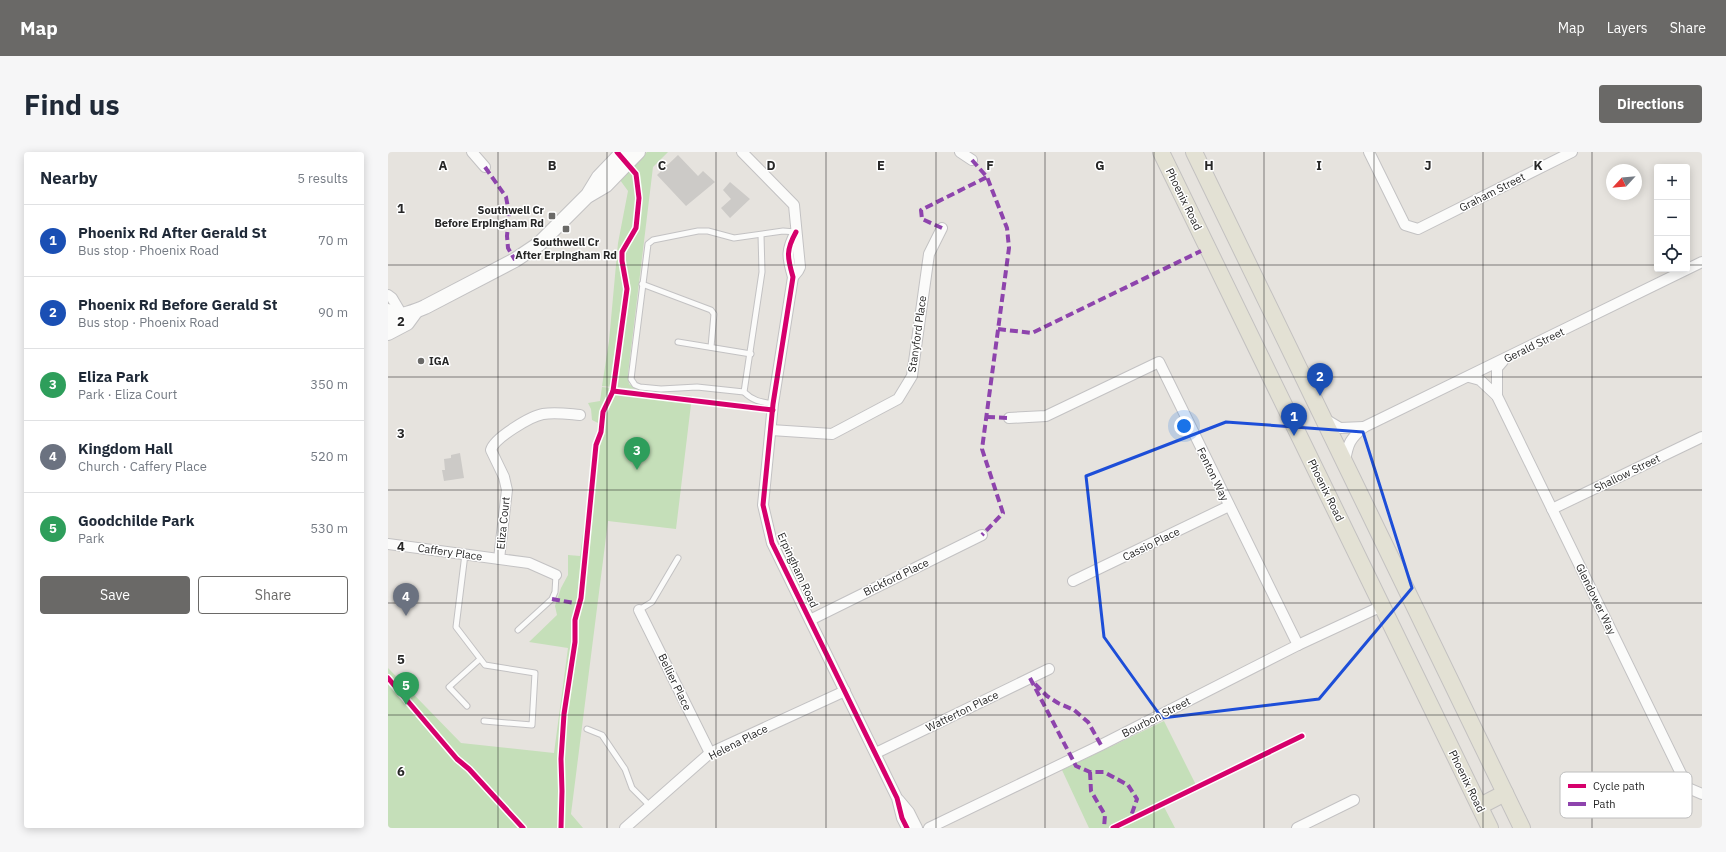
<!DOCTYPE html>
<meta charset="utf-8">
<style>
:root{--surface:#fff;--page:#f6f6f7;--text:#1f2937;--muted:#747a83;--line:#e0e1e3;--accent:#6a6967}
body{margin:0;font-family:"IBM Plex Sans",sans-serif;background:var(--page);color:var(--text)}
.controls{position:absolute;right:12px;top:12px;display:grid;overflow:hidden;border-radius:4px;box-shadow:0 2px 10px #0003}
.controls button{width:36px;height:36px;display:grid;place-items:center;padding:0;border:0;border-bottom:1px solid var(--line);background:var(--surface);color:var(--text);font:20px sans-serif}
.compass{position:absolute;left:1218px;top:12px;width:36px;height:36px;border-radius:50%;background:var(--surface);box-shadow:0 2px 10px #0003;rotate:244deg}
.you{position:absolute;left:796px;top:274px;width:14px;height:14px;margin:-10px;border:3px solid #fff;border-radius:50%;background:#1a73e8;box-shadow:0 0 0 6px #1a73e833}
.badge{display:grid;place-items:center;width:26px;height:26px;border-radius:50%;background:var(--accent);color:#fff;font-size:13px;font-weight:700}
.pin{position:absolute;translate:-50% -33px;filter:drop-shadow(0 1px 2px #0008)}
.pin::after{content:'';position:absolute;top:21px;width:14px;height:12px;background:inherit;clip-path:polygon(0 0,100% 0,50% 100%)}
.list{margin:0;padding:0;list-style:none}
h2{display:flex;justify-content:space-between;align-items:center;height:52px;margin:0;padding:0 16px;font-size:17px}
h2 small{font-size:13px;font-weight:400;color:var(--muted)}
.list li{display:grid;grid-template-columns:26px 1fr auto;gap:12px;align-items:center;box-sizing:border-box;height:72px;padding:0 16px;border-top:1px solid var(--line)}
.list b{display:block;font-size:15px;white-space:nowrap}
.list p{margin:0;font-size:13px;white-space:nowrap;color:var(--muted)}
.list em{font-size:13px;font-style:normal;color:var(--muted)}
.actions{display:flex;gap:8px;padding:12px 16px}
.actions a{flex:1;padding:9px 0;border:1px solid var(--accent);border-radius:4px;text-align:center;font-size:14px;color:var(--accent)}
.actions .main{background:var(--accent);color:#fff}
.icon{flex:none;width:22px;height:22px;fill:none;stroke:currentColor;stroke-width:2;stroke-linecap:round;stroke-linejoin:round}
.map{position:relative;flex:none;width:1314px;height:676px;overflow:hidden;border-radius:4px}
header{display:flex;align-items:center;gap:24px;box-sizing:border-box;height:56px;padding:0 20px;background:var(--accent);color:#fff}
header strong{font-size:19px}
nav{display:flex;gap:22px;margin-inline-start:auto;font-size:14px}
.intro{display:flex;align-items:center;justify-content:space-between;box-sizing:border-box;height:96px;padding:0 24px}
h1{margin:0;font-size:28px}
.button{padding:10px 18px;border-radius:4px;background:var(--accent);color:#fff;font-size:14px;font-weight:700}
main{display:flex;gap:24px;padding:0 24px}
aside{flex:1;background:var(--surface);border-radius:4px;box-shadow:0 2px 10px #0003}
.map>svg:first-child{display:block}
.green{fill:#c5dfb9}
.building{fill:#cccac7}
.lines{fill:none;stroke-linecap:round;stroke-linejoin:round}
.lane-casing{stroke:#c3c2c3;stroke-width:7}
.street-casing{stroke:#c3c2c3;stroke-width:12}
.secondary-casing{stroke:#c3c2c3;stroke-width:16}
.primary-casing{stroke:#c3c1c0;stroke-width:18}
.lane{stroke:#fbfbfa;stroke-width:5}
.street{stroke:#fbfbfa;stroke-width:10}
.secondary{stroke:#fbfbfa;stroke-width:14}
.primary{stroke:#e3e1d4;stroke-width:16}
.quiet{stroke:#8e44ad;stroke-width:4;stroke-dasharray:8 4;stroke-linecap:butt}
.cycleway-casing{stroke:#fff;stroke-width:8}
.cycleway{stroke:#d6006c;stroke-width:5}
.marked{fill:none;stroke:#1d4ed8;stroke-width:3;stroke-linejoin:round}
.grid{fill:none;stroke:#272727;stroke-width:1;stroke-opacity:0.55}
.poi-dot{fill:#6a6967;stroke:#fff;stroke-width:1.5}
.labels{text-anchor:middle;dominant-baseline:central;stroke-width:3;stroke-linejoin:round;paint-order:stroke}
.street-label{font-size:11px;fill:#272727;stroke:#fff}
.poi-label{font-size:11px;font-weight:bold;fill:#272727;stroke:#fff;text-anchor:end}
.key{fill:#fff;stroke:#bebebe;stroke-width:1}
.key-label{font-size:11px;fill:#272727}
.grid-label{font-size:13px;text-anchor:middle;font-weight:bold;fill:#272727;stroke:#fff;stroke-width:3;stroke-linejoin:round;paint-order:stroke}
</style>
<header>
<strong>Map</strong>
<nav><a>Map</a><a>Layers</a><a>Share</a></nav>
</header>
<div class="intro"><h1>Find us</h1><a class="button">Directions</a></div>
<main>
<aside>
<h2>Nearby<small>5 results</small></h2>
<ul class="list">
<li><span class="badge" style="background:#1a4fb4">1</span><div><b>Phoenix Rd After Gerald St</b><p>Bus stop · Phoenix Road</p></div><em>70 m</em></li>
<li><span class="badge" style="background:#1a4fb4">2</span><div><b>Phoenix Rd Before Gerald St</b><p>Bus stop · Phoenix Road</p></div><em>90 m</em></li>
<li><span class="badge" style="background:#2e9e5b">3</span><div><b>Eliza Park</b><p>Park · Eliza Court</p></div><em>350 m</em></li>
<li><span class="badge" style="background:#6b7280">4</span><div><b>Kingdom Hall</b><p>Church · Caffery Place</p></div><em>520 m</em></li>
<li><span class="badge" style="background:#2e9e5b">5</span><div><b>Goodchilde Park</b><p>Park</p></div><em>530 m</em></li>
</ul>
<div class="actions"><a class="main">Save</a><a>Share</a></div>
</aside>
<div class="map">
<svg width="1314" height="676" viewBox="0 0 1314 676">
<rect width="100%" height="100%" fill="#e6e3de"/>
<!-- green -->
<g class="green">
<path d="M259,0h21l-15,15 -25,207 1,10 7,5 -34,-3 7,-45 9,-98 10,-52 -8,-11z"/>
<path d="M214,235l90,9 -16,133 -68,-8 -37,293 12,14h-195v-160l73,75 93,10 14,-105 -39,-6 28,-27 -2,-9 6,-18 7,-13v-20l12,1 18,-133 -6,-3 -1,-11 -3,-6 12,-2z"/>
<path d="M776,569l34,68 -35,16 12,23h-86l-27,-58z"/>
</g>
<!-- building -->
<g class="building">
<path d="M290,3l20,21 5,-5 12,11 -29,24 -29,-31z"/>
<path d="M342,30l20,17 -20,19 -9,-10 10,-9 -8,-9z"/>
<path d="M72,301l4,25 -20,3 -2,-11h3l-1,-11 7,-1v-3z"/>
</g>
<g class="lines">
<defs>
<g id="lane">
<path d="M373,83l1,37 -18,120c9,9 17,10 29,12"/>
<path d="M254,132l69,26 3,4 -3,33"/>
<path d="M290,190l73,12"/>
<path d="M356,240l-47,-5 -36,2 -21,-2 -5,-2 -4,-6 17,-135 5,-4 45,-9h10l26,7 49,-7 13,1"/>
<path d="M77,402l-9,73 29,38 50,8 -3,52 -48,-4"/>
<path d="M251,458l13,-8 26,-44"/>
<path d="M130,478l34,-31 3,-7 1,-17"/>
<path d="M79,554l-18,-19 31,-28"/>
<path d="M199,577l15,6 23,34 7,19 18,18"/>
</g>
<g id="street">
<path d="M84,0l13,15"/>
<path d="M354,0l52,53 6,62 -2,4 -5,6"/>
<path d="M572,0l12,8"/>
<path d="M981,0l36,73 13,4 154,-77"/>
<path d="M408,80c-10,18 -9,25 -3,45l-20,127 -10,101 9,38 125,255 5,20 5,10"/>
<path d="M0,143l4,3 13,22"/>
<path d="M0,157l8,15"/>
<path d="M1081,225l11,3 17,16 191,392 14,6"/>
<path d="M1109,244v-28l6,-7"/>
<path d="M621,266l37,-2 113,-54 139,283"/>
<path d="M937,267l15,9 24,-1"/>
<path d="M383,278l61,4 66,-35 14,-23 17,-122 13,-26"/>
<path d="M957,309c3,-18 5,-22 19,-34l338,-165"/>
<path d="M1164,357l150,-72"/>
<path d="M0,392l141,19 27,12"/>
<path d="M111,407l8,-69 -3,-13 -13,-27c3,-12 40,-34 52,-36 13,-2 25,0 37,1"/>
<path d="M685,429l156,-75"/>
<path d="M251,458l71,143"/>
<path d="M422,468l172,-85"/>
<path d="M488,601l173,-84"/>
<path d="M511,648l10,12 8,16"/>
<path d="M237,676l85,-75 135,-62"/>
<path d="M541,676l172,-83 197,-100 84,-39"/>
<path d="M909,676l57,-28"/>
</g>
<g id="secondary">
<path d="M201,43l17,-10 32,-33"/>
<path d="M0,169c12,-6 24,-8 37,-14l90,-47 24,-16 49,-49 11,-18 24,-25"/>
<path d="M0,181l19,-10 8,-11"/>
</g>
<g id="primary">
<path d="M773,0l329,676"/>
<path d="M806,0l328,676"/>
<path d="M1092,654l25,-13"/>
</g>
</defs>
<!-- lane casing -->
<use href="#lane" class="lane-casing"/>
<!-- street casing -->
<use href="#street" class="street-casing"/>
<!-- secondary casing -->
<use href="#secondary" class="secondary-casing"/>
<!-- primary casing -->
<use href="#primary" class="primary-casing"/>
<!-- lane -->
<use href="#lane" class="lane"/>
<!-- street -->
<use href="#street" class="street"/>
<!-- secondary -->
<use href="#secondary" class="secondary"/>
<!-- primary -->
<use href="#primary" class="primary"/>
<!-- quiet -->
<g class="quiet">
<path d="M584,8l15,17 20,51 2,20 -27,201 21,64 -21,22"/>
<path d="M97,15l21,30 3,16 -2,23 1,12 7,12"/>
<path d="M554,76l-20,-9 -1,-9 66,-33"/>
<path d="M610,177l34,4 169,-82"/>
<path d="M599,265l22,1"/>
<path d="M164,447l28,5"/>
<path d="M642,526l46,88 14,6h14l24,13 9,14 -7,20"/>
<path d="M647,532l12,12 11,7 16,7 14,12 13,23"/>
<path d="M702,620l1,19 14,24 -1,13"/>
</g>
<defs>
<g id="cycleway">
<path d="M408,80c-10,18 -9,25 -3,45l-20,127 -10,101 9,38 125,255 5,20 5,10"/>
<path d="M225,239l160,19"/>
<path d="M0,526l69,81 12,10 54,59"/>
<path d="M173,676l1,-37 -1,-32 3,-45 11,-72v-22l6,-22 15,-153 5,-13 2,-20 10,-21 14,-102 -5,-28v-9l14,-24 3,-30 -3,-24 -19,-22"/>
<path d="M725,676l189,-92"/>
</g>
</defs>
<!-- cycleway casing -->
<use href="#cycleway" class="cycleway-casing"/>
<!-- cycleway -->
<use href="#cycleway" class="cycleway"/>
</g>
<!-- marked area -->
<path class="marked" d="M838,270l137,10 49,156 -93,111 -157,19 -58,-81 -18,-161z"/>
<!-- grid -->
<path class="grid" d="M110,0v676M219,0v676M328,0v676M438,0v676M548,0v676M657,0v676M766,0v676M876,0v676M986,0v676M1095,0v676M1204,0v676M0,113h1269M1299,113h15M0,225h1314M0,338h1314M0,451h1314M0,563h1314"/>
<!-- markers -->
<g class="poi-dot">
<rect x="160" y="60" width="8" height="8" rx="2"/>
<rect x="174" y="73" width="8" height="8" rx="2"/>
<circle cx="33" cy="209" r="4"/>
</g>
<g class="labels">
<!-- street labels -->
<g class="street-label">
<text transform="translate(1104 40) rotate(-27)">Graham Street</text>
<text transform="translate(796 47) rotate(64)">Phoenix Road</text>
<text transform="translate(529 182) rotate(-82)">Stanyford Place</text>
<text transform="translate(1146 193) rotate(-26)">Gerald Street</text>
<text transform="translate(1239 321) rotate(-26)">Shallow Street</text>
<text transform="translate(825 322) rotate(64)">Fenton Way</text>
<text transform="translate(938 338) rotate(64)">Phoenix Road</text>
<text transform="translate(115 371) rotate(-84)">Eliza Court</text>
<text transform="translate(763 392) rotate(-26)">Cassio Place</text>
<text transform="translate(62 400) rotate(8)">Caffery Place</text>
<text transform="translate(410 418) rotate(65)">Erpingham Road</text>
<text transform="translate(508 425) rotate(-26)">Bickford Place</text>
<text transform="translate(1208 447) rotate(64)">Glendower Way</text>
<text transform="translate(287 530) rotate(64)">Bellier Place</text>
<text transform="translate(574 559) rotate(-26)">Watterton Place</text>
<text transform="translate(768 565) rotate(-27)">Bourbon Street</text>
<text transform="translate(350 590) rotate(-27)">Helena Place</text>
<text transform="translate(1079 629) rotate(64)">Phoenix Road</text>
</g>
<!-- poi labels -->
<g class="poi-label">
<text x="156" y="58">Southwell Cr<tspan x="156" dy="13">Before Erpingham Rd</tspan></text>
<text x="178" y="90" text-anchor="middle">Southwell Cr<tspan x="178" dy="13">After Erpingham Rd</tspan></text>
<text x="41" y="209" text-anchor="start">IGA</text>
</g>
</g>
<!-- legend -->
<rect x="1172" y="620" width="132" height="46" rx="6" class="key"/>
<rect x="1180" y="632" width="18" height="4" fill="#d6006c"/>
<rect x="1180" y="650" width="18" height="4" fill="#8e44ad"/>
<g class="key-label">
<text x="1205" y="638">Cycle path</text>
<text x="1205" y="656">Path</text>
</g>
<g class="grid-label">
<text x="55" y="18">A</text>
<text x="164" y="18">B</text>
<text x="274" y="18">C</text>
<text x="383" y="18">D</text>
<text x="493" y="18">E</text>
<text x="602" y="18">F</text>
<text x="712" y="18">G</text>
<text x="821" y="18">H</text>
<text x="931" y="18">I</text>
<text x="1040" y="18">J</text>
<text x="1150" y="18">K</text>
<text x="13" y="61">1</text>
<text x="13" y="174">2</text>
<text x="13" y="286">3</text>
<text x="13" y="399">4</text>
<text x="13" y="512">5</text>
<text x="13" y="624">6</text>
</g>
</svg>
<div class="controls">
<button>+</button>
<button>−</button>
<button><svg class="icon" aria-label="locate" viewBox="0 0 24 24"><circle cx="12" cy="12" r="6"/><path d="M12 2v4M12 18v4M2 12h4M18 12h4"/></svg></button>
</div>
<svg class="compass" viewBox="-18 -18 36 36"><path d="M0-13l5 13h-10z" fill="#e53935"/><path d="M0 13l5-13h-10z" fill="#747a83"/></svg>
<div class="you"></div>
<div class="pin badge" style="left:906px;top:284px;background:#1a4fb4">1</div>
<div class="pin badge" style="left:932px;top:244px;background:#1a4fb4">2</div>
<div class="pin badge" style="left:249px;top:318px;background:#2e9e5b">3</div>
<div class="pin badge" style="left:18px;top:464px;background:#6b7280">4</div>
<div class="pin badge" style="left:18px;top:553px;background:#2e9e5b">5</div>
</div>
</main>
